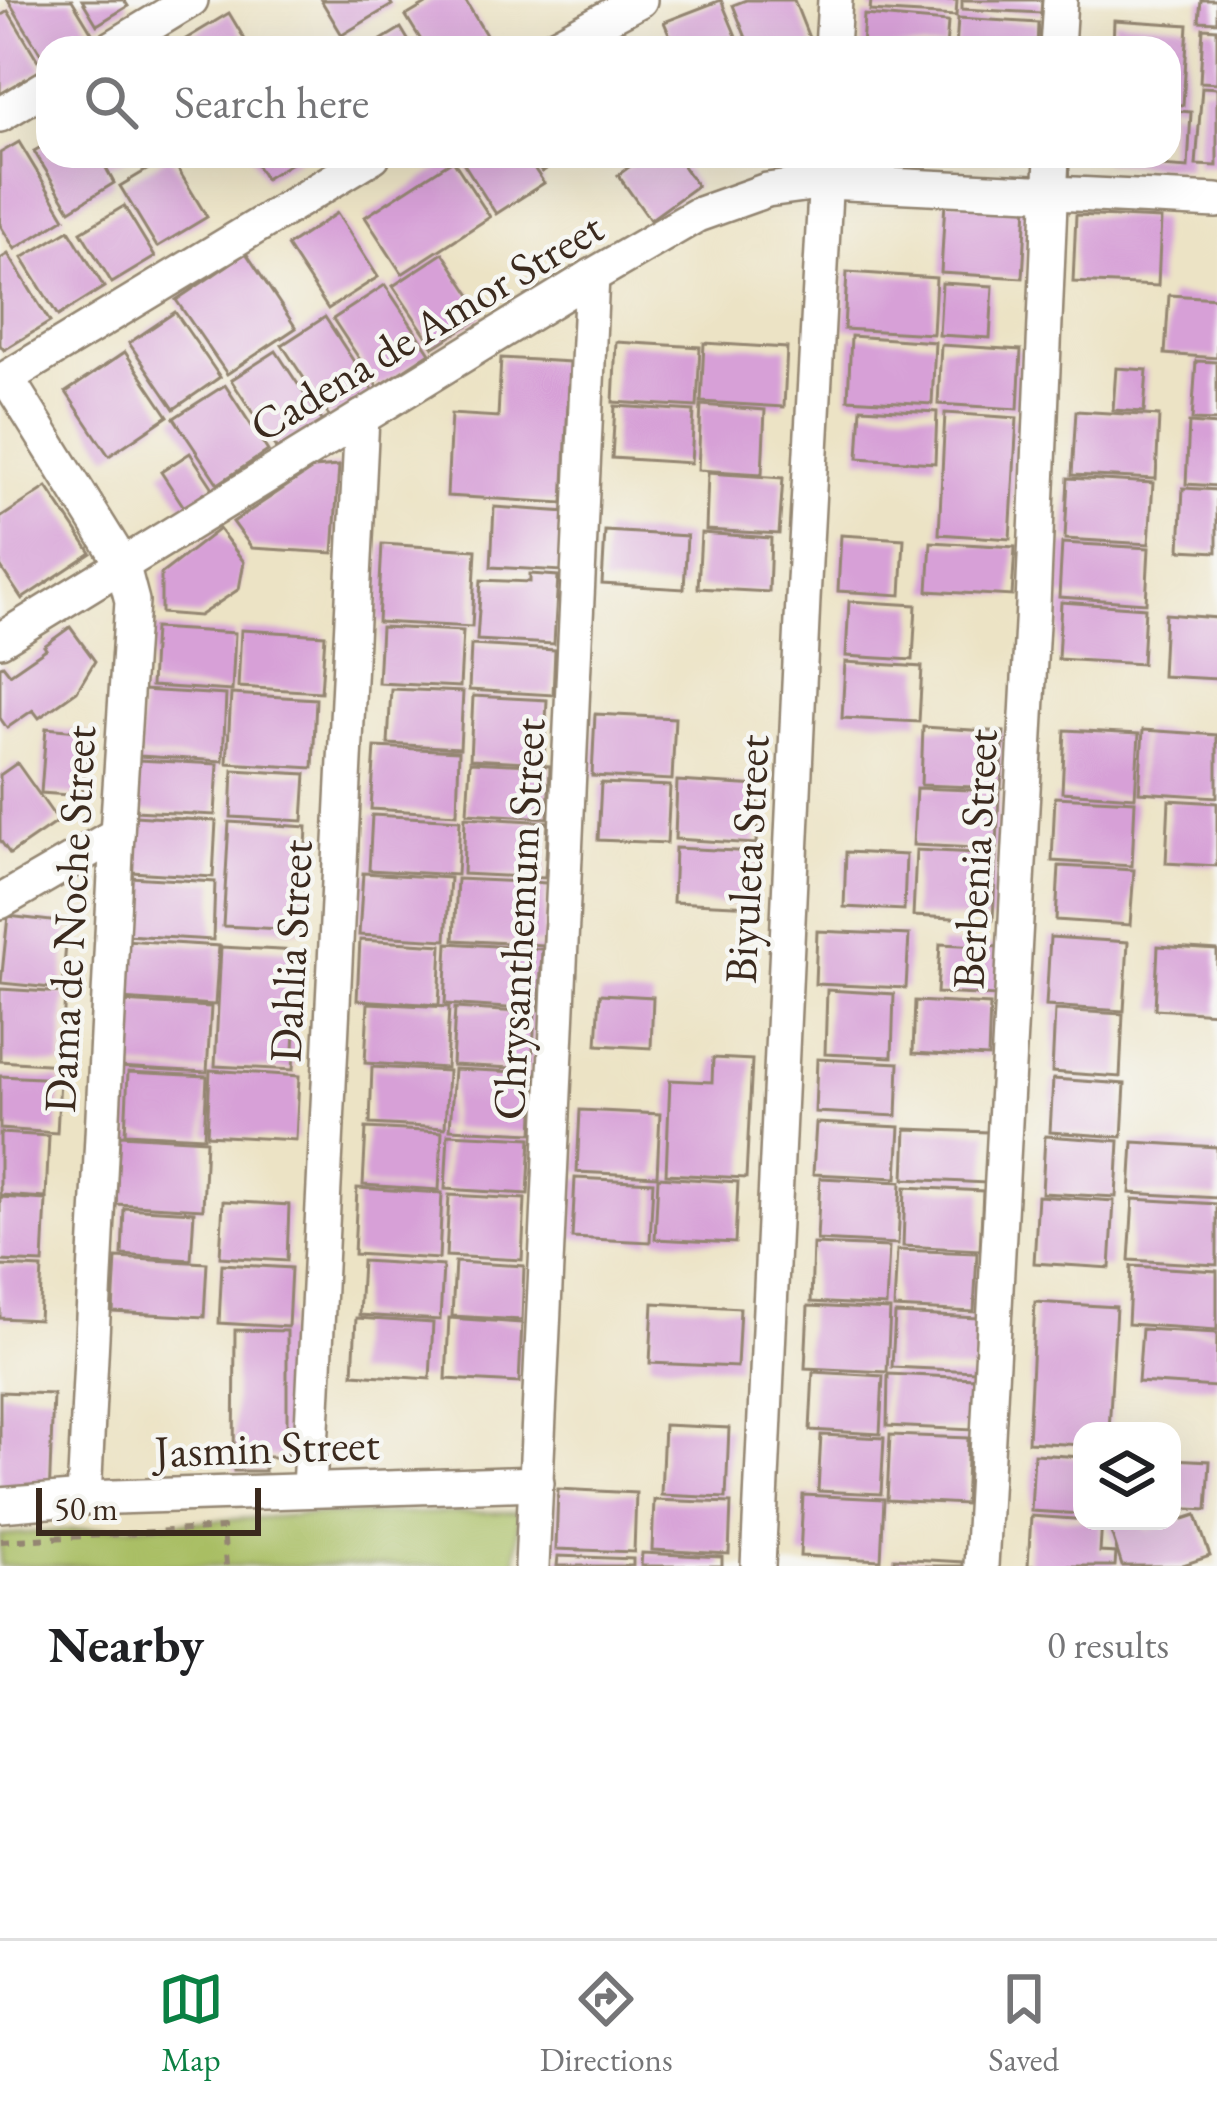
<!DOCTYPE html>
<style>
:root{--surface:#fff;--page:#f2f2f2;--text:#202124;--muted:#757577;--line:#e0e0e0;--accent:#0b8043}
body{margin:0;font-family:"EB Garamond",serif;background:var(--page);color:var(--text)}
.controls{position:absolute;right:36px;bottom:36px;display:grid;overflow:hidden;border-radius:24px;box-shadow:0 12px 48px #0002}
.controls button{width:108px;height:108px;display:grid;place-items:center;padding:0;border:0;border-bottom:3px solid var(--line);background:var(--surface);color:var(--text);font:60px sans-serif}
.scale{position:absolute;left:36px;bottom:30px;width:225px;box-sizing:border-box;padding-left:12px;border:6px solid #3b2a1e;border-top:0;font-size:33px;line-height:42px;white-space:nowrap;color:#3b2a1e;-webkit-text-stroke:9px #f6f6f2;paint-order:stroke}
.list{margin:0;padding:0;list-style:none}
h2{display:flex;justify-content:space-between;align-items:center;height:156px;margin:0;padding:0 48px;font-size:51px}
h2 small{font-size:39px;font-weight:400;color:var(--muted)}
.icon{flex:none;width:66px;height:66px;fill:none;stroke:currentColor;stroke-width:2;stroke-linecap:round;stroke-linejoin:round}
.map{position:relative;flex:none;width:1217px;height:1566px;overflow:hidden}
.search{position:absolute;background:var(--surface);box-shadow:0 12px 48px #0002;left:36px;right:36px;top:36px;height:132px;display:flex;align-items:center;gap:30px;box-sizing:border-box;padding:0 42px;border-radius:36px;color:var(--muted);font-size:45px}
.sheet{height:372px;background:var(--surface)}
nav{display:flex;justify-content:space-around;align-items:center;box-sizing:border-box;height:168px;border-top:3px solid var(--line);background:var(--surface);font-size:33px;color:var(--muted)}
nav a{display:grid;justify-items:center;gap:6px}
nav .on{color:var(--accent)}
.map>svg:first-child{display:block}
.green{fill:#a9be63;stroke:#727440;stroke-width:3}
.building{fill:#d7a0d7}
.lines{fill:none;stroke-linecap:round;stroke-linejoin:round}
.street-casing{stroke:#948672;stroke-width:38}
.path{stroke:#948672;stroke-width:6;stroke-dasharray:9 9;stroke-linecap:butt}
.street{stroke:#fff;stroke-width:33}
.labels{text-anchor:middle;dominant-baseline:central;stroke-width:9;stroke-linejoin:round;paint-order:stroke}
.street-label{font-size:45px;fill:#3b2a1e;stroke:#f6f6f2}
</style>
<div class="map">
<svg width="1217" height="1566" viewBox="0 0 1217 1566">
<rect width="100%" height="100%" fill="#f6f6f2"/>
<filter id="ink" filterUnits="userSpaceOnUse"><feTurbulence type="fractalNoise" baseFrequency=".00833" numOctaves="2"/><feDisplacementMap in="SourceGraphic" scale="24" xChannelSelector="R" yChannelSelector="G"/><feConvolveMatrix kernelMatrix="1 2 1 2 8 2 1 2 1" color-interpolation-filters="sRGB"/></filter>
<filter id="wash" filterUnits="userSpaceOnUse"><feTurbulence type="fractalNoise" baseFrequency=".004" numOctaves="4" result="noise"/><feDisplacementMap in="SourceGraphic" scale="48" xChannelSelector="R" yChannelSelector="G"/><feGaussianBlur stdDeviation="2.7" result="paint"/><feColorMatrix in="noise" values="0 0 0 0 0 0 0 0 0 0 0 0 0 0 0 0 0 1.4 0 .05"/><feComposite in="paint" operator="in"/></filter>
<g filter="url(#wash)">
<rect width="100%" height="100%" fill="#ece3c5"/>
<!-- green -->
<path class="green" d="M519,1512l-3,54h-516v-31l302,-20z"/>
<g id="blocks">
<!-- building -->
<g class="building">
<path d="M8,0h64l20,33 -25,15h-19v11l-3,2z"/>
<path d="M82,0h42l4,6 -31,19z"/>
<path d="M321,0h68l3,5 -50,30z"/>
<path d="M433,0h32l24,40 -13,8h-50l-20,-32z"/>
<path d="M721,0l20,48h-66l-11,-26z"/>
<path d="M746,0h48l19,48h-63l-17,-43z"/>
<path d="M871,0h86l-1,16 -86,-5z"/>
<path d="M962,0h80l-1,13 -79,-4z"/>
<path d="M1201,0h16v22l-18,-1z"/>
<path d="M8,11l35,58 -43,25v-78z"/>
<path d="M229,13l21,35h-62l-4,-8z"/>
<path d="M864,15l84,7 -2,26h-84z"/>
<path d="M958,18l80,5 -1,25h-81z"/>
<path d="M1114,20l74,5 -5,80 -14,-1v-56h-56z"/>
<path d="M401,28l12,20h-45z"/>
<path d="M1203,28l14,1v54l-17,-1z"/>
<path d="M1202,87l15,1v78l-21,-1z"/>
<path d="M1169,110l22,2 -3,56 -85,-6 1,-6h65z"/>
<path d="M19,142l46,76 -50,31 -15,-24v-72z"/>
<path d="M48,143v13h84l-26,12 8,15 -44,27 -36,-59z"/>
<path d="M170,156l37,61 -50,30 -37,-61z"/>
<path d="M251,156h52l-38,23z"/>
<path d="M459,156h67l18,27 -48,31z"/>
<path d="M532,156h34l-24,16z"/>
<path d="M644,156h32l21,30 -47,34 -32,-45z"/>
<path d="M453,160l37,57 -88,57 -37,-57z"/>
<path d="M945,201l82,5 -4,72 -82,-5z"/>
<path d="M124,206l31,51 -43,26 -31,-51z"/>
<path d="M337,213l41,64 -50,32 -41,-63z"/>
<path d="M1076,215l85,4 -3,67 -85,-4z"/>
<path d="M69,230l35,57 -46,29 -36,-58z"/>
<path d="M246,253l50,75 -69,46 -51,-74z"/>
<path d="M443,253l41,62 -50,32 -41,-61z"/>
<path d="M8,254l42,68 -46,28 -4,-5v-86z"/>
<path d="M847,272l89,6 -3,56 -89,-5z"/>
<path d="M942,283l51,3 -3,52 -51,-3z"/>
<path d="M385,285l45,68 -52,34 -45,-68z"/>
<path d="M1169,295l48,3v60l-52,-4z"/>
<path d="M175,312l45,65 -46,32 -45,-66z"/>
<path d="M325,317l48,74 -42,28 -49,-74z"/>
<path d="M851,336l84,6 -3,62 -84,-5z"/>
<path d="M616,342l84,5 -3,60 -84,-5z"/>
<path d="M704,343l83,5 -3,59 -83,-5z"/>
<path d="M941,345l80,5 -3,59 -80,-5z"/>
<path d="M276,351l47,71 -45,29 -47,-71z"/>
<path d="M125,352l43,64 -59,40 -43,-64z"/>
<path d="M501,358l69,4 -7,141 -116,-7 4,-82 47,3z"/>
<path d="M1196,361l21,1v59l-25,-1z"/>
<path d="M1116,368l31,2 -3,42 -31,-2z"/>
<path d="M225,385l43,66 -50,33 -44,-66z"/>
<path d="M701,405l64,5 -3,64 -64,-4z"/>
<path d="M615,406l79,5 -3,52 -79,-5z"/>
<path d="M861,408l76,4 -2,51 -77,-5z"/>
<path d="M1076,411l83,5 -3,63 -84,-4z"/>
<path d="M945,413l72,5 -7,121 -71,-5z"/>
<path d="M1189,423l28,2v61l-31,-2z"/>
<path d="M190,453l23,35 -29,19 -23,-35z"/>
<path d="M339,466l-6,87 -81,-5 -19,-26 81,-54z"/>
<path d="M708,473l75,5 -4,56 -73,-4z"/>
<path d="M1068,478l85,5 -4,61 -84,-5z"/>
<path d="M47,487l44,66 -69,46 -22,-33v-48z"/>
<path d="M1183,488l34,2v62l-37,-2z"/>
<path d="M494,507l73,5 -4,59 -72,-4z"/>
<path d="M219,529l25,33 -5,27 -40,27 -38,-3v-39z"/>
<path d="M605,531l82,5 -3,53 -82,-5z"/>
<path d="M701,533l70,5 -2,54 -71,-4z"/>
<path d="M841,535l63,4 -3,56 -63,-4z"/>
<path d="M931,542l84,5 -3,49 -84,-5z"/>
<path d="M1062,543l87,5 -3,55 -87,-6z"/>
<path d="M382,544l94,6 -4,77 -94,-5z"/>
<path d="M530,574l28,2 -4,68 -77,-4 4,-60 49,2z"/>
<path d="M849,601l67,4 -3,55 -67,-4z"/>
<path d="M1061,602l84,6 -3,56 -84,-5z"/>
<path d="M1165,614l52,4v61l-55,-3z"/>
<path d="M70,627l25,34 -18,30 -38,27 -6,-8 -26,18 -7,-10v-52l3,-1 7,9 36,-25 -2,-3z"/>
<path d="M381,627l82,4 -3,56 -82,-4z"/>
<path d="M154,628l81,5 -3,58 -81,-5z"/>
<path d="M241,630l84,5 -4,57 -83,-5z"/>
<path d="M471,645l84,5 -2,45 -84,-5z"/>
<path d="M845,662l77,5 -3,55 -77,-4z"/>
<path d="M391,689l72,3 -3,56 -72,-4z"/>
<path d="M142,690l84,5 -3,66 -84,-5z"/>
<path d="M231,694l85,5 -3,69 -86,-5z"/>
<path d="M473,696l74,4 -3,63 -74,-4z"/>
<path d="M595,714l80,4 -3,62 -80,-4z"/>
<path d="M923,727l81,5 -3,56 -80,-3z"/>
<path d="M46,728l42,4 -6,64 -41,-3z"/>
<path d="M1065,730l74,4 -4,63 -73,-5z"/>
<path d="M1143,730l74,5v62l-78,-5z"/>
<path d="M375,747l84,4 -2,63 -86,-5z"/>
<path d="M137,760l81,4 -3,51 -81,-4z"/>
<path d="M470,762l80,4 -2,52 -81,-5z"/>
<path d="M17,763l41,58 -48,33 -10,-14v-65z"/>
<path d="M233,770l73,4 -3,47 -72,-4z"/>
<path d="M677,781l82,5 -3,58 -81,-5z"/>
<path d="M601,783l69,3 -3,57 -69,-3z"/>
<path d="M916,788l83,3 -2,58 -84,-4z"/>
<path d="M1055,797l80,4 -3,65 -80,-5z"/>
<path d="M1169,800l48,3v63l-51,-3z"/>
<path d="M372,815l88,5 -3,55 -88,-5z"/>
<path d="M134,816l82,5 -3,56 -82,-5z"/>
<path d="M465,817l83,5 -3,56 -82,-4z"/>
<path d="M229,822l78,5 -5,103 -79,-4z"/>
<path d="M675,848l81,4 -2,54 -81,-4z"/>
<path d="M916,850l80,4 -3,66 -80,-4z"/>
<path d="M846,852l60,3 -2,55 -60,-3z"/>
<path d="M1059,866l75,4 -4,55 -74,-5z"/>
<path d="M363,873l87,5 -4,62 -87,-5z"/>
<path d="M129,877l86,5 -2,58 -87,-5z"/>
<path d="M457,879l90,4 -4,62 -89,-5z"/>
<path d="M8,916l60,7 -6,66 -61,-6z"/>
<path d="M817,931l92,4 -3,53 -91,-4z"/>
<path d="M1050,937l78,5 -4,69 -78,-5z"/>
<path d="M123,940l96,6 -4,59 -95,-6z"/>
<path d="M360,940l82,5 -3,60 -82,-5z"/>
<path d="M448,943l94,6 -3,61 -94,-6z"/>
<path d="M940,944l61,3 -3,49 -61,-3z"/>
<path d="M1158,946l59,4v63l-62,-4z"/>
<path d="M221,947l78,4 -6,119 -78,-4z"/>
<path d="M0,989l65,4 -4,72 -61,-4z"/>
<path d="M827,990l67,4 -2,63 -67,-3z"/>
<path d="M600,994l53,3 -2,51 -54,-3z"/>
<path d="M915,1001l75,4 -2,52 -75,-4z"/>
<path d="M121,1002l90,5 -4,65 -90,-5z"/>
<path d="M368,1003l81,4 -3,61 -81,-5z"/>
<path d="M455,1008l80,5 -3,56 -80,-4z"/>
<path d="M1055,1010l68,4 -3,63 -68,-5z"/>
<path d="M713,1058l39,2 -6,118 -80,-4 4,-94 42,2z"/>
<path d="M817,1059l82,4 -2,53 -82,-4z"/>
<path d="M372,1067l76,4 -3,57 -75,-4z"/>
<path d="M454,1069l82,4 -3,60 -83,-4z"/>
<path d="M210,1070l89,6 -3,64 -89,-5z"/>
<path d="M128,1072l79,4 -3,61 -79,-4z"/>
<path d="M0,1076l60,3 -3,54 -57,-4z"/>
<path d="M1053,1079l72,5 -3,53 -72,-5z"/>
<path d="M580,1110l80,4 -3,62 -80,-4z"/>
<path d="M816,1123l84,4 -3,51 -84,-4z"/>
<path d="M366,1128l76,4 -3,58 -76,-5z"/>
<path d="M906,1129l82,3 -2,51 -82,-4z"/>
<path d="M0,1133l49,3 -3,62 -46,-3z"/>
<path d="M448,1134l83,4 -3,56 -83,-5z"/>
<path d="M120,1135l86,5 -3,69 -87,-5z"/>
<path d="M1045,1136l74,5 -3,56 -74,-4z"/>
<path d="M1133,1142l84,5v51l-87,-5z"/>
<path d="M658,1177l80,5 -3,61 -80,-4z"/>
<path d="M575,1178l78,4 -3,60 -78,-4z"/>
<path d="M820,1178l81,4 -3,62 -81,-4z"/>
<path d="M905,1187l78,4 -3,59 -77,-4z"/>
<path d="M357,1188l85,5 -3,66 -85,-5z"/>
<path d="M449,1195l76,4 -3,61 -76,-4z"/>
<path d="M1038,1196l76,5 -4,67 -76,-5z"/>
<path d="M0,1197l46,3 -3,63 -43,-2z"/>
<path d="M1133,1199l84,5v61l-88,-5z"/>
<path d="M223,1201l66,4 -2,56 -67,-4z"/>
<path d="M124,1208l70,4 -3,48 -69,-5z"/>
<path d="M813,1244l76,3 -3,59 -75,-4z"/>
<path d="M897,1250l80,3 -3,59 -80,-4z"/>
<path d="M116,1258l91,5 -3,54 -91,-5z"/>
<path d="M362,1261l81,5 -3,54 -81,-5z"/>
<path d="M455,1262l69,4 -2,54 -70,-4z"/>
<path d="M222,1264l69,4 -3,59 -69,-4z"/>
<path d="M0,1266l42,2 -3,52 -39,-2z"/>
<path d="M1131,1266l86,5v59l-89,-6z"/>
<path d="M1035,1302l81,5 -7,124h-27v14l-54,-3z"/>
<path d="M653,1303l87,5 -3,59 -87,-4z"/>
<path d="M808,1306l82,4 -3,62 -82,-4z"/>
<path d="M895,1314l83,4 -3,53 -83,-4z"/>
<path d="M356,1318l77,5 -3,56 -77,-5z"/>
<path d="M449,1318l73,5 -3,60 -73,-4z"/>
<path d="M1142,1329l75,4 -1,54 -78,-5z"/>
<path d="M235,1330l52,1v126h-22v14h-31z"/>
<path d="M813,1372l70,4 -3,58 -70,-4z"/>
<path d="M888,1374l87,4 -2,52 -86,-4z"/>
<path d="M0,1392l53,2 -4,107 -49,-2z"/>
<path d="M664,1425l65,3 -3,70 -65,-3z"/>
<path d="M821,1435l63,3 -3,56 -63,-3z"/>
<path d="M890,1435l78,3 -3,66 -78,-4z"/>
<path d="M1034,1454l48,3v57l-51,-3z"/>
<path d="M1172,1459l38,2 -3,49 -35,-2z"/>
<path d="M558,1489l78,4 -2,59 -78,-3z"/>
<path d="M803,1495l81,4 -3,61 -81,-4z"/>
<path d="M654,1500l77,3 -2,51 -77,-4z"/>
<path d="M1196,1515l14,41 -30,10h-58l-13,-40 16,-5h18l3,10z"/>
<path d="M1031,1516l71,5 -2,31 16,1 -1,13h-87z"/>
<path d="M642,1553l80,4v9h-81z"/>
<path d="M558,1556l75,3v7h-76z"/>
<path d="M894,1558l69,4v4h-69z"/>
</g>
</g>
</g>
<g filter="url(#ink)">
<use href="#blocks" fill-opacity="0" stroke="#948672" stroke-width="3"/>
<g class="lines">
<defs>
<g id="street">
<path d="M112,48l79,-48"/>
<path d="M551,48l89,-48"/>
<path d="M832,48l3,-48"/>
<path d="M1057,48l3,-48"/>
<path d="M0,115l48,-29"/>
<path d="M7,378l115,185 10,38 -15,233 -33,664"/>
<path d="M0,382l373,-226"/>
<path d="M0,640l592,-364 105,-61 70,-25 59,-8 391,19"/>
<path d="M0,902l117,-68"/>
<path d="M309,1489l53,-1072"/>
<path d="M0,1505l84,-7 453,-15"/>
<path d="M532,1566l60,-1290"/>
<path d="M758,1566l45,-967 24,-443"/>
<path d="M981,1566l52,-961 19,-449"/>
</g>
</defs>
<!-- street casing -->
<use href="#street" class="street-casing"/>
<!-- path -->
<path class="path" d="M0,1541l223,-13 3,38"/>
<!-- street -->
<use href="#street" class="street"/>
</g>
</g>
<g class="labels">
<!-- street labels -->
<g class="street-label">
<text transform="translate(426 326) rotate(-31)">Cadena de Amor Street</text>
<text transform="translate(746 859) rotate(-87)">Biyuleta Street</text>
<text transform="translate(974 859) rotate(-87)">Berbenia Street</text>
<text transform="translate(69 919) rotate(-87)">Dama de Noche Street</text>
<text transform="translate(518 919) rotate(-87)">Chrysanthemum Street</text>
<text transform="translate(290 951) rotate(-87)">Dahlia Street</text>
<text transform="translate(267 1447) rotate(-2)">Jasmin Street</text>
</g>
</g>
</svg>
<div class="controls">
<button><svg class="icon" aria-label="layers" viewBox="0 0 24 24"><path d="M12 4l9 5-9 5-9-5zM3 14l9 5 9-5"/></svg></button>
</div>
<div class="scale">50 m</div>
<div class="search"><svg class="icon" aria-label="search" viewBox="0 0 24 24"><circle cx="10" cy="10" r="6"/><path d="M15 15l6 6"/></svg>Search here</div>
</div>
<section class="sheet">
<h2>Nearby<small>0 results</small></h2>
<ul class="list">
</ul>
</section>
<nav>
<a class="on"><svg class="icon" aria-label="map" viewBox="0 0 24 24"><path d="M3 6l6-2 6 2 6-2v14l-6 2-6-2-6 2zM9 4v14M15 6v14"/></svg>Map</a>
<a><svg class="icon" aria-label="directions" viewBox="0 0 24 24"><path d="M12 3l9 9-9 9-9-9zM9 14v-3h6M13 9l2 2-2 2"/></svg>Directions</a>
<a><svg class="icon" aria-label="saved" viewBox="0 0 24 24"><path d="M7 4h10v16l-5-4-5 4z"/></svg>Saved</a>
</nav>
